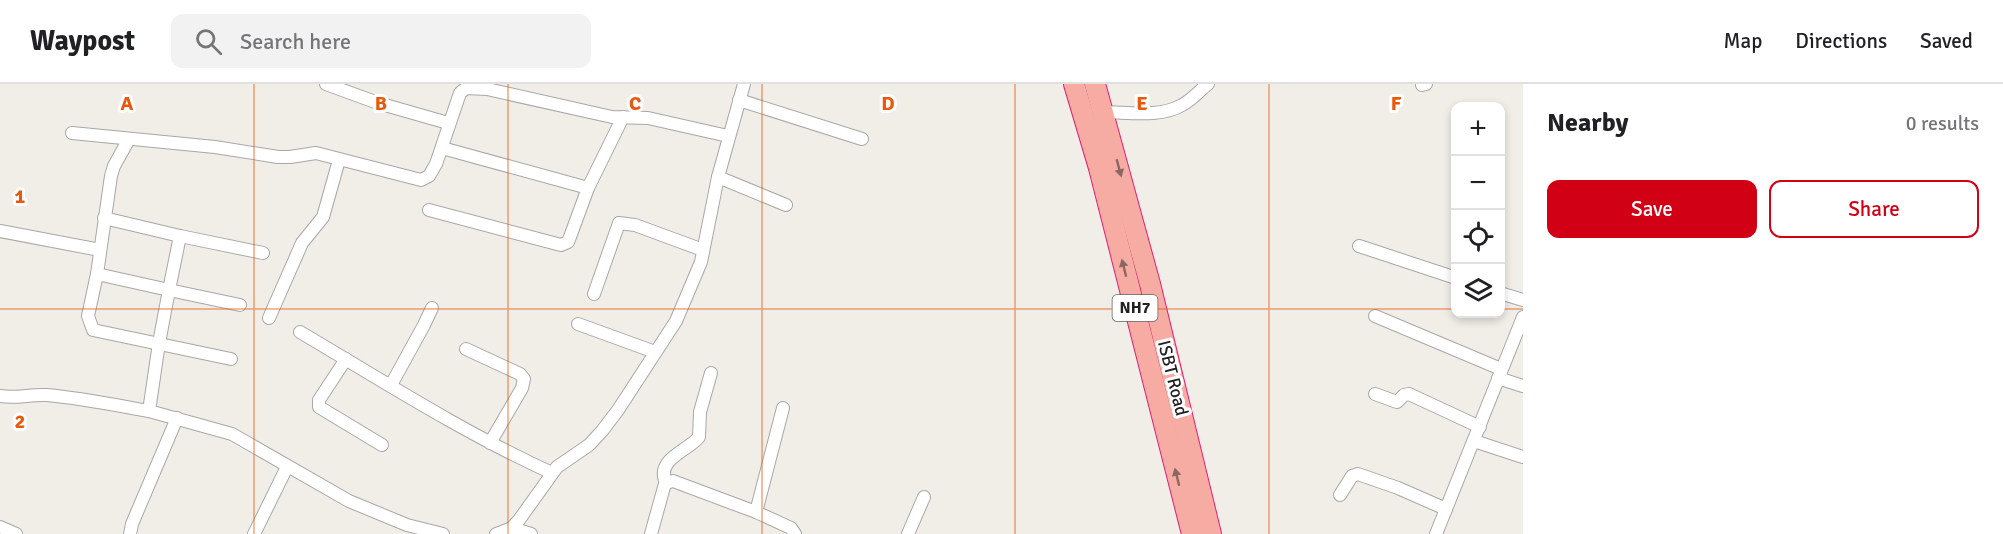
<!DOCTYPE html>
<meta charset="utf-8">
<style>
:root{--surface:#fff;--page:#f2f2f2;--text:#202124;--muted:#757577;--line:#e0e0e0;--accent:#d10015}
body{margin:0;font-family:Signika,sans-serif;background:var(--page);color:var(--text)}
.controls{position:absolute;right:18px;top:18px;display:grid;overflow:hidden;border-radius:12px;box-shadow:0 3px 9px #0003}
.controls button{width:54px;height:54px;display:grid;place-items:center;padding:0;border:0;border-bottom:2px solid var(--line);background:var(--surface);color:var(--text);font:30px sans-serif}
.list{margin:0;padding:0;list-style:none}
h2{display:flex;justify-content:space-between;align-items:center;height:78px;margin:0;padding:0 24px;font-size:26px}
h2 small{font-size:20px;font-weight:400;color:var(--muted)}
.actions{display:flex;gap:12px;padding:18px 24px}
.actions a{flex:1;padding:14px 0;border:2px solid var(--accent);border-radius:12px;text-align:center;font-size:21px;color:var(--accent)}
.actions .main{background:var(--accent);color:#fff}
.icon{flex:none;width:33px;height:33px;fill:none;stroke:currentColor;stroke-width:2;stroke-linecap:round;stroke-linejoin:round}
.map{position:relative;flex:none;width:1523px;height:450px;overflow:hidden}
header{display:flex;align-items:center;gap:36px;box-sizing:border-box;height:84px;padding:0 30px;background:var(--surface);border-bottom:2px solid var(--line)}
header strong{font-size:28px}
nav{display:flex;gap:33px;margin-inline-start:auto;font-size:21px}
.search{width:420px;height:54px;background:var(--page);display:flex;align-items:center;gap:15px;box-sizing:border-box;padding:0 21px;border-radius:12px;color:var(--muted);font-size:22px}
main{display:flex}
aside{flex:1;background:var(--surface)}
.map>svg:first-child{display:block}
.lines{fill:none;stroke-linecap:round;stroke-linejoin:round}
.minor-casing{stroke:#a8a8a8;stroke-width:14}
.trunk-casing{stroke:#e51e76;stroke-width:22}
.minor{stroke:#fff;stroke-width:12}
.trunk{stroke:#f6aca2;stroke-width:20}
.oneway{fill:#8c6662}
.grid{fill:none;stroke:#e8590c;stroke-width:1.5;stroke-opacity:0.55}
.labels{text-anchor:middle;dominant-baseline:central;stroke-width:6;stroke-linejoin:round;paint-order:stroke}
.shield{fill:#fff;stroke:#646464;stroke-width:1.5}
.shield-label{font-size:16px;font-weight:bold;fill:#212121}
.street-label{font-size:18px;fill:#212121;stroke:#fff}
.grid-label{font-size:20px;text-anchor:middle;font-weight:bold;fill:#e8590c;stroke:#fff;stroke-width:6;stroke-linejoin:round;paint-order:stroke}
</style>
<header>
<strong>Waypost</strong>
<div class="search"><svg class="icon" aria-label="search" viewBox="0 0 24 24"><circle cx="10" cy="10" r="6"/><path d="M15 15l6 6"/></svg>Search here</div>
<nav><a>Map</a><a>Directions</a><a>Saved</a></nav>
</header>
<main>
<div class="map">
<svg width="1523" height="450" viewBox="0 0 1523 450">
<rect width="100%" height="100%" fill="#f1ede7"/>
<g class="lines">
<defs>
<g id="minor">
<path d="M326,0l52,19 70,20"/>
<path d="M1422,1l4,-1"/>
<path d="M739,16l123,39"/>
<path d="M1103,28c25,0 57,6 79,-7 10,-5 17,-14 26,-21"/>
<path d="M72,49l143,14 63,10h12l26,-4 105,27 8,-4 7,-12 24,-71 6,-5 21,1 125,28 36,1 80,18"/>
<path d="M129,55l-15,27 -3,10 -14,98 72,16 11,-54 83,17"/>
<path d="M442,64l146,40"/>
<path d="M718,93l68,28"/>
<path d="M429,126l132,35 7,-3 2,-5 18,-49 35,-71"/>
<path d="M104,134l76,18"/>
<path d="M0,147l100,19"/>
<path d="M1359,162l97,32"/>
<path d="M97,190l-9,42 5,14 138,29"/>
<path d="M1500,209l23,7"/>
<path d="M594,210l25,-71 16,2 68,25"/>
<path d="M240,221l-71,-15 -10,53 -10,68 83,23 117,67 58,24 36,9"/>
<path d="M1375,232l126,53"/>
<path d="M269,234l33,-75 21,-26 16,-57"/>
<path d="M578,240l77,28"/>
<path d="M300,248c83,49 164,101 252,141"/>
<path d="M466,265l54,25 4,5 -2,9 -32,55"/>
<path d="M346,275l-27,41v7l63,38"/>
<path d="M1498,294l25,8"/>
<path d="M391,301l33,-60 8,-17"/>
<path d="M1375,310l22,8 7,-7 5,-1 71,33"/>
<path d="M0,312c16,3 31,-2 47,-1 34,3 68,10 102,16"/>
<path d="M1474,357l49,16"/>
<path d="M666,399c-11,-24 22,-32 33,-46l1,-25 11,-39"/>
<path d="M1340,411l12,-19 6,-2 40,14 48,21"/>
<path d="M756,428l27,-104"/>
<path d="M0,443l16,7"/>
<path d="M130,450l2,-10 45,-106"/>
<path d="M254,450l33,-67"/>
<path d="M496,450l16,-6 19,6"/>
<path d="M506,450l13,-14 38,-53 32,-22 13,-14 16,-21 58,-89 25,-59 17,-85 26,-93"/>
<path d="M651,450l13,-47 2,-4 7,-2 83,31 35,16 4,6"/>
<path d="M908,450l16,-37"/>
<path d="M1436,450l87,-217"/>
</g>
<g id="trunk">
<path d="M1074,0l25,84 93,366"/>
<path d="M1095,0l55,200 61,250"/>
</g>
</defs>
<!-- minor casing -->
<use href="#minor" class="minor-casing"/>
<!-- trunk casing -->
<use href="#trunk" class="trunk-casing"/>
<!-- minor -->
<use href="#minor" class="minor"/>
<!-- trunk -->
<use href="#trunk" class="trunk"/>
</g>
<!-- one-way arrows -->
<defs><path id="oneway-solid" d="M-6-.8H1V-3.2L6.5 0L1 3.2V.8H-6Z" transform="scale(1.5)"/></defs>
<g class="oneway">
<use href="#oneway-solid" transform="translate(1119 84) rotate(75)"/>
<use href="#oneway-solid" transform="translate(1124 184) rotate(-104)"/>
<use href="#oneway-solid" transform="translate(1177 393) rotate(-104)"/>
</g>
<!-- grid -->
<path class="grid" d="M254,0v450M508,0v450M762,0v450M1015,0v450M1269,0v450M0,225h1456M1500,225h23"/>
<g class="labels">
<!-- shield labels -->
<rect class="shield" x="1112.5" y="211" width="45" height="26" rx="4.5"/>
<g class="shield-label">
<text x="1135" y="224">NH7</text>
</g>
<!-- street labels -->
<g class="street-label">
<text transform="translate(1173 294) rotate(76)">ISBT Road</text>
</g>
</g>
<g class="grid-label">
<text x="127" y="26">A</text>
<text x="381" y="26">B</text>
<text x="635" y="26">C</text>
<text x="888" y="26">D</text>
<text x="1142" y="26">E</text>
<text x="1396" y="26">F</text>
<text x="20" y="119">1</text>
<text x="20" y="344">2</text>
</g>
</svg>
<div class="controls">
<button>+</button>
<button>−</button>
<button><svg class="icon" aria-label="locate" viewBox="0 0 24 24"><circle cx="12" cy="12" r="6"/><path d="M12 2v4M12 18v4M2 12h4M18 12h4"/></svg></button>
<button><svg class="icon" aria-label="layers" viewBox="0 0 24 24"><path d="M12 4l9 5-9 5-9-5zM3 14l9 5 9-5"/></svg></button>
</div>
</div>
<aside>
<h2>Nearby<small>0 results</small></h2>
<ul class="list">
</ul>
<div class="actions"><a class="main">Save</a><a>Share</a></div>
</aside>
</main>
